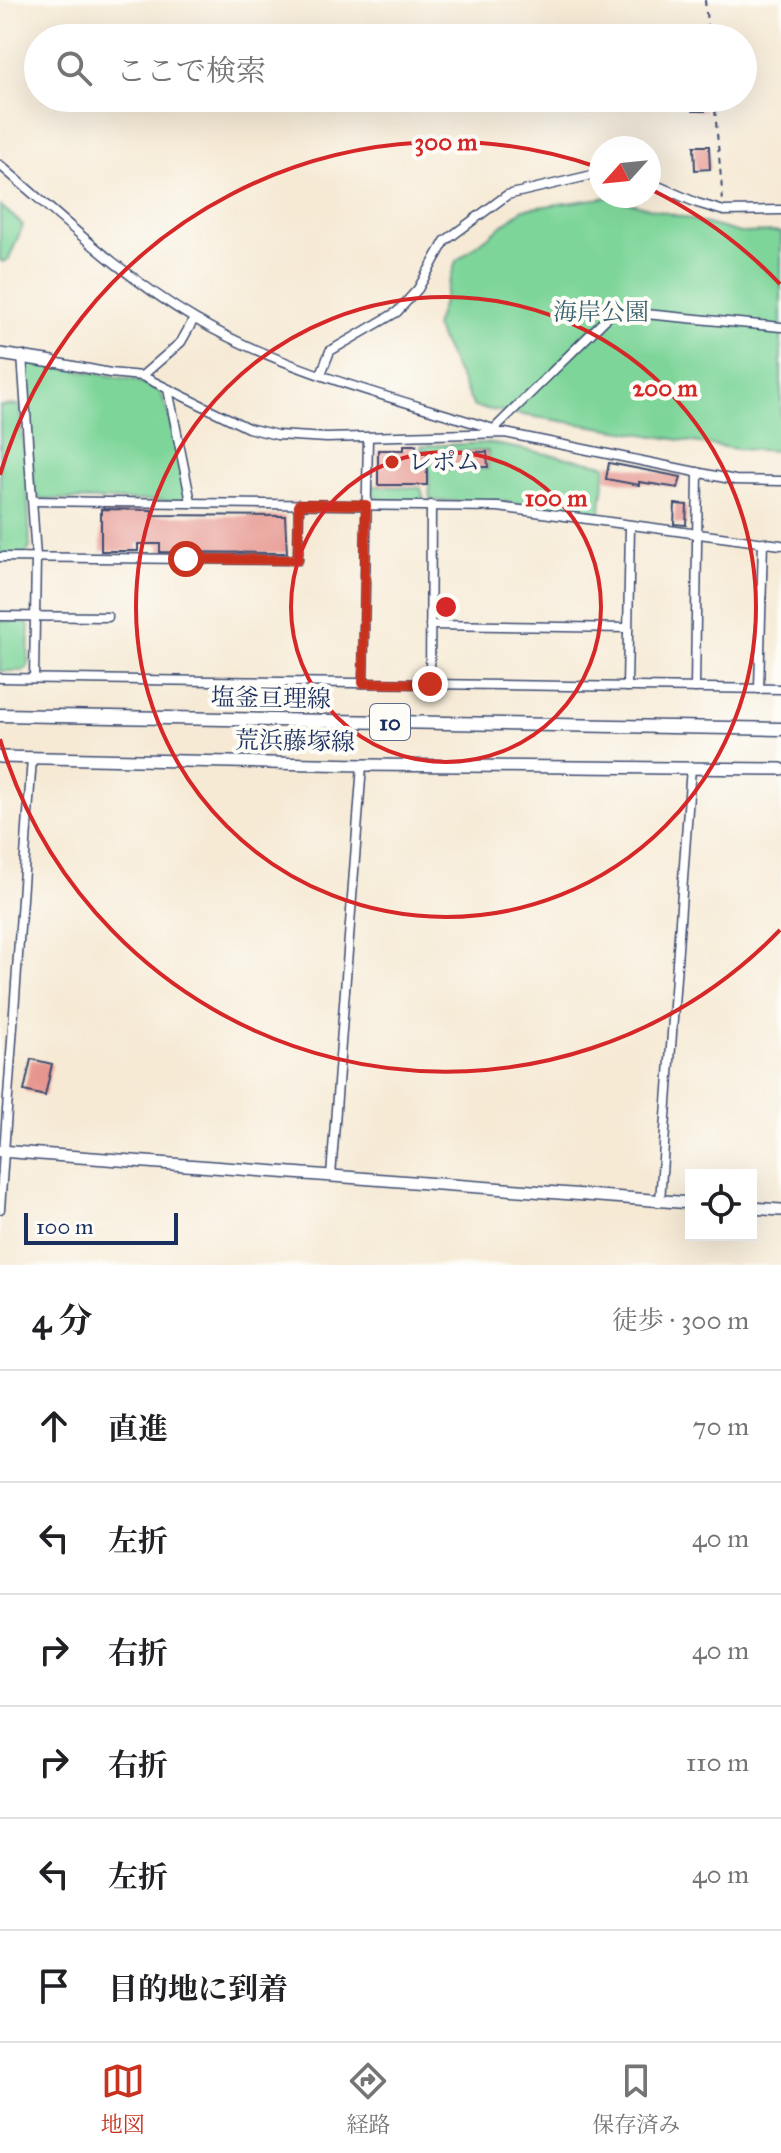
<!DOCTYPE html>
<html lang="ja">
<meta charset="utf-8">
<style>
:root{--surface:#fff;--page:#f2f2f2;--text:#202124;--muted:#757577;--line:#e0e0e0;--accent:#c8321e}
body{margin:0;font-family:"IM FELL Great Primer","Noto Serif JP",serif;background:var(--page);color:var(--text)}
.controls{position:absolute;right:24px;bottom:24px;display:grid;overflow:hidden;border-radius:0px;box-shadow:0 8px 32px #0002}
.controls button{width:72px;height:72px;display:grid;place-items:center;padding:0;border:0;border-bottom:2px solid var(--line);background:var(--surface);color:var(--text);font:40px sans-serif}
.compass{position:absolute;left:589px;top:136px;width:72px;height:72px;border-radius:50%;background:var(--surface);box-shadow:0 8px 32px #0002;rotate:243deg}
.scale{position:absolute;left:24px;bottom:20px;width:154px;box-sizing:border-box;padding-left:8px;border:4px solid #1b2f5e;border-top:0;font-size:22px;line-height:28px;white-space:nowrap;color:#1b2f5e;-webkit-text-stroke:6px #fdfcf7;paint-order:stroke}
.stop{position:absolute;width:24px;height:24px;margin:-18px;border:6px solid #c8321e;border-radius:50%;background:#fff}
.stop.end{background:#c8321e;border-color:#fff;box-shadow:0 2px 8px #0008}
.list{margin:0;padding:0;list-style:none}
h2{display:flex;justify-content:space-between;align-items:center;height:104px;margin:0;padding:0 32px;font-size:34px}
h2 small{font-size:26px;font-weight:400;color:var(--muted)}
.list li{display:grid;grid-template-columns:52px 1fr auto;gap:24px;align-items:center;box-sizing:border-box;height:112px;padding:0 32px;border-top:2px solid var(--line)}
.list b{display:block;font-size:30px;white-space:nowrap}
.list em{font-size:26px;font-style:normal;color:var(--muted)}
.icon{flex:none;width:44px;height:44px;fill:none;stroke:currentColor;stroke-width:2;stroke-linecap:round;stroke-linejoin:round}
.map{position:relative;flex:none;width:781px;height:1265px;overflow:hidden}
.search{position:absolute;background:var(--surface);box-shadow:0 8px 32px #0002;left:24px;right:24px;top:24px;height:88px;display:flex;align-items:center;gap:20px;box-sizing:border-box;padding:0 28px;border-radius:44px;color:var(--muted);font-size:30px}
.sheet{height:776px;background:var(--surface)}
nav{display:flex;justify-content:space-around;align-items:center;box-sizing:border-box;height:112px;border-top:2px solid var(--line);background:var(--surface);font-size:22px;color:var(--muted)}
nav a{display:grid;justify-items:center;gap:4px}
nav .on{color:var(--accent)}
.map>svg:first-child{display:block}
.green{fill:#7ed59a;stroke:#4c827c;stroke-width:2}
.building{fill:#e6968f}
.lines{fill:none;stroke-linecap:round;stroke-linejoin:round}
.street-casing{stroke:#3c4b70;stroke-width:11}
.secondary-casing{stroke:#3c4b70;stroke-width:14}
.primary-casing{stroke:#3c4b70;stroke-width:15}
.path{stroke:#3c4b70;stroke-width:2;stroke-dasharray:6 6;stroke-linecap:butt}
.street{stroke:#fff;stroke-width:8}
.secondary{stroke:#fff;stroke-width:11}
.primary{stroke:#fff;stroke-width:12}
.route{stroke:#c8321e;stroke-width:10}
.ring{fill:none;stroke:#d62828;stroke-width:4}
.poi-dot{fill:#c8321e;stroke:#fdfcf7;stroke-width:3}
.labels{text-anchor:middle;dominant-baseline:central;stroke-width:8;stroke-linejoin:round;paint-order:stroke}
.shield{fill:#fdfcf7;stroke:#5f6c8c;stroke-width:2}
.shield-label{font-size:22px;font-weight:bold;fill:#1b2f5e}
.park-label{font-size:24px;fill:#396170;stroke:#fdfcf7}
.poi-label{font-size:24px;fill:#1b2f5e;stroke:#fdfcf7;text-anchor:start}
.street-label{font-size:24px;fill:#1b2f5e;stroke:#fdfcf7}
.centre{fill:#d62828;stroke:#fdfcf7;stroke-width:4}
.ring-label{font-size:24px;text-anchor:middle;font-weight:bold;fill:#d62828;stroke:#fdfcf7;stroke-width:8;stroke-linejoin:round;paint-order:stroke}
</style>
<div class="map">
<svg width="781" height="1265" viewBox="0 0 781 1265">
<rect width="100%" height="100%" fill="#fdfcf7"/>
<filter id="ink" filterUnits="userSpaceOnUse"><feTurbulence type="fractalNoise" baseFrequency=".0125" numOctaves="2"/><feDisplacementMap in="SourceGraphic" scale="16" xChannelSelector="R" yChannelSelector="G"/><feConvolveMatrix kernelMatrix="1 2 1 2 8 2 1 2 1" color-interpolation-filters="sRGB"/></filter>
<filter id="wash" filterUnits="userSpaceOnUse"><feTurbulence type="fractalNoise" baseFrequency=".006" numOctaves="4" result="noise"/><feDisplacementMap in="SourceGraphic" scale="32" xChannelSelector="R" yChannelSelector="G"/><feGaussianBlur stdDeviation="1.8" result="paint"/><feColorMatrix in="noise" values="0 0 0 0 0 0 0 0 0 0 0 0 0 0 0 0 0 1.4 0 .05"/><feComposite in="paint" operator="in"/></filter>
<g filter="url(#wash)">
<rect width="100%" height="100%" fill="#f6ead5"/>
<!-- green -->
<g class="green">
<path d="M609,197l131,36 41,-1v219l-45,-2 -262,-42 -39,-80 21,-66 68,-52z"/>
<path d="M0,205l23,20 -14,34 -6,3 -3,-2z"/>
<path d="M28,362l107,18 25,11 8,21 19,83 -5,6 -142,-2 -5,-5 -10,-128z"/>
<path d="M19,405l8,73 3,70 -5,6h-25v-148z"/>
<path d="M489,443l117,22 -6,50 -102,-14h-68l-2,-38h18v6h42v-18h-41l-1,6 -18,1v-8h-7v-4z"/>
<path d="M372,486l49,2 3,13 -44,-1 -8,-5z"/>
<path d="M0,621h23l6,5 -1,41 -6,4h-22z"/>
</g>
<g id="blocks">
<!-- building -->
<g class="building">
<rect x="693" y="98" width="12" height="13"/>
<path d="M694,146h15l1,23 -15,1z"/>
<path d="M404,445h12v6h11v34h-49v-35h26z"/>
<path d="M447,452h40l1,15h-41z"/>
<path d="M609,463l72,14 -3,11 -39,-6v3l-33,-6z"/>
<path d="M675,504l12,1 -1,20 -12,-1z"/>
<path d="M101,509l51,1v5l133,1 2,37 -127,-1v-8h-22v7h-37z"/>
<path d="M31,1059l21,5 -7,32 -21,-5z"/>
</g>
</g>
</g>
<g filter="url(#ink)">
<use href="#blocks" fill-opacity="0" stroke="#3c4b70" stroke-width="2"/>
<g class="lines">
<defs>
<g id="street">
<path d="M0,165c63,54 123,112 195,154 90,53 203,80 302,111"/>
<path d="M649,182l48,21 27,8 57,-1"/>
<path d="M22,355l14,202 -2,121"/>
<path d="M53,362l57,11 32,3 106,52 29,7 50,3 178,-5 230,47 46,1"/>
<path d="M321,374l9,-23 67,-39 21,-23 27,-48 62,-46 94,-22"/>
<path d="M142,376l39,-34 13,-23"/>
<path d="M168,389l23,113"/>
<path d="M494,429l120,-118 167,16"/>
<path d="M33,501l465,6 283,38"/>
<path d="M0,557l298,3 1,-56"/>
<path d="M0,616l108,1"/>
<path d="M430,625l197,3"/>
<path d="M0,678l781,11"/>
<path d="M363,683l5,-245"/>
<path d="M430,684l1,-179"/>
<path d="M627,687l3,-161"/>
<path d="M695,688l3,-216"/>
<path d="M759,689l4,-147"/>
<path d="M331,1176l31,-411"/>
<path d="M660,1201l31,-434"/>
<path d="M0,1209l32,-451"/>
</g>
<g id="secondary">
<path d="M0,354l53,8"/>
<path d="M0,757l362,8 419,4"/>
<path d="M0,1151l691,52"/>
<path d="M751,1208l30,2"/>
</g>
<path id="primary" d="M0,715l781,14"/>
</defs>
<!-- street casing -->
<use href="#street" class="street-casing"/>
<!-- secondary casing -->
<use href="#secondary" class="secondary-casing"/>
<!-- primary casing -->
<use href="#primary" class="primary-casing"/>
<!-- path -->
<g class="path">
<path d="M705,0l3,38"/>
<path d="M714,98l9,104"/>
</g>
<!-- street -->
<use href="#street" class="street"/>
<!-- secondary -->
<use href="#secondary" class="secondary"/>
<!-- primary -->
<use href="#primary" class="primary"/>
</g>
</g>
<g class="lines" filter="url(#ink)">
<!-- route -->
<path class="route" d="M186,559l112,1 1,-56 67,1 -3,178 67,1"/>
</g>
<!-- distance rings -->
<g class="ring">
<circle cx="446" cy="607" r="155"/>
<circle cx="446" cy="607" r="310"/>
<path d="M780 930A465 465 0 0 1 0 739M0 475A465 465 0 0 1 597 167M650 189A465 465 0 0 1 780 284"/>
</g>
<!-- markers -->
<circle class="poi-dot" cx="392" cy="462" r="8"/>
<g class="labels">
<!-- shield labels -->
<rect class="shield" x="370" y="704" width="40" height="36" rx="6"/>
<g class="shield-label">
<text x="390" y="722">10</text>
</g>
<!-- park labels -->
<g class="park-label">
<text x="601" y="312">海岸公園</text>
</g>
<!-- poi labels -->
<g class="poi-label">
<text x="408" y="462">レポム</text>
</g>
<!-- street labels -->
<g class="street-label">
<text transform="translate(271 698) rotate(1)">塩釜亘理線</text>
<text transform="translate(295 741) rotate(1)">荒浜藤塚線</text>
</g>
</g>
<circle cx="446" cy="607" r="12" class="centre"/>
<g class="ring-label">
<text x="446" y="150">300 m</text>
<text x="665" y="396">200 m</text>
<text x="556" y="506">100 m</text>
</g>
</svg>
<div class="controls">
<button><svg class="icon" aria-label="locate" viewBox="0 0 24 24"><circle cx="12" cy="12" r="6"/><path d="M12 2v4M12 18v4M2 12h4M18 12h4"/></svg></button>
</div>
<svg class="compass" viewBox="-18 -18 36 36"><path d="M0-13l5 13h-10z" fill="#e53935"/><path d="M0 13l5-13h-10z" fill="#757577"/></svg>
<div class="scale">100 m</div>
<div class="stop" style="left:186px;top:559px"></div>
<div class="stop end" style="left:430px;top:684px"></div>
<div class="search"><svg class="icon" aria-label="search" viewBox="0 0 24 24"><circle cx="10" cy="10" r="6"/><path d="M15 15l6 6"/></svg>ここで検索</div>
</div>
<section class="sheet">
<h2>4 分<small>徒歩 · 300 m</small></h2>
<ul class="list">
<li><svg class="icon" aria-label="ahead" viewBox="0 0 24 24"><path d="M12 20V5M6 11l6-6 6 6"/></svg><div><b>直進</b></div><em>70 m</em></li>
<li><svg class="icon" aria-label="left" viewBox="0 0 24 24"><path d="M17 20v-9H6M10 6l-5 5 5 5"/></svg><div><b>左折</b></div><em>40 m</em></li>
<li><svg class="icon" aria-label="right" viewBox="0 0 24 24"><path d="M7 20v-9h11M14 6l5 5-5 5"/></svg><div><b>右折</b></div><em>40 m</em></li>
<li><svg class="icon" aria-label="right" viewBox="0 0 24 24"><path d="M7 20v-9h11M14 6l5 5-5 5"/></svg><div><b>右折</b></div><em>110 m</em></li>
<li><svg class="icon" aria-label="left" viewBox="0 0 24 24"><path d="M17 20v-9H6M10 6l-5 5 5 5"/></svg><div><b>左折</b></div><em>40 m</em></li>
<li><svg class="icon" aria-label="arrive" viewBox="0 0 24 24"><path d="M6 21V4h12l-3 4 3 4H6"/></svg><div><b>目的地に到着</b></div></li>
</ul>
</section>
<nav>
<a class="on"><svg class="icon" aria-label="map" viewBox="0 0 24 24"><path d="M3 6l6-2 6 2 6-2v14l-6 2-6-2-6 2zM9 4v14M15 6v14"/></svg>地図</a>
<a><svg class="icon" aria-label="directions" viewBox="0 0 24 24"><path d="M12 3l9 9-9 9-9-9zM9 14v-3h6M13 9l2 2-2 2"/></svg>経路</a>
<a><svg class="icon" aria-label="saved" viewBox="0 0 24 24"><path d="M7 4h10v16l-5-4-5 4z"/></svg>保存済み</a>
</nav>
